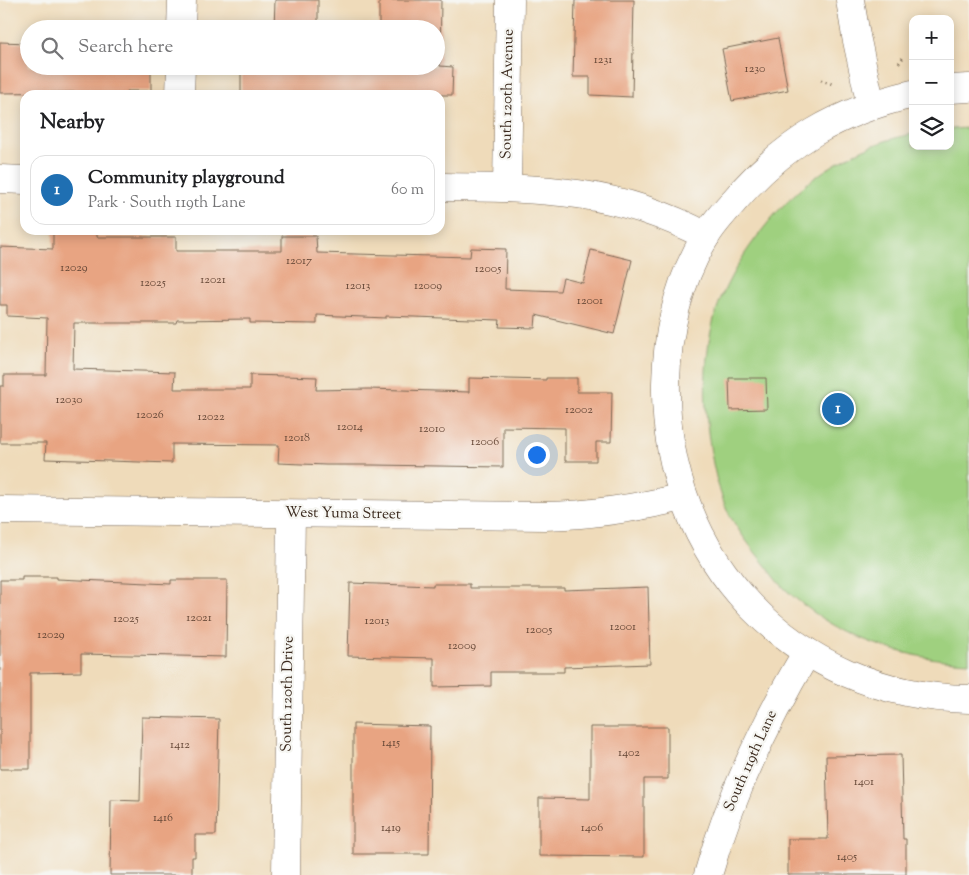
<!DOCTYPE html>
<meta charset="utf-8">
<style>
:root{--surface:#fff;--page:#f6f6f6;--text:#202124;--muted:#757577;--line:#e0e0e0;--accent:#1f6fb2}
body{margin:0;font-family:"Sorts Mill Goudy",serif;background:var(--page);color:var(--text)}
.controls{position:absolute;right:15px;top:15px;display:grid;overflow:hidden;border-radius:10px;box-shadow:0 2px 12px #0003}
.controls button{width:45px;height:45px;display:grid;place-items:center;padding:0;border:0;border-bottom:1px solid var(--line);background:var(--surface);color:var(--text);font:25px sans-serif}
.you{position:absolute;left:536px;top:454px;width:18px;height:18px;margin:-12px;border:4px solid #fff;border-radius:50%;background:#1a73e8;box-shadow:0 0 0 8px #1a73e833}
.badge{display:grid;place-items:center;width:32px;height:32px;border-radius:50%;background:var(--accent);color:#fff;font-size:16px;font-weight:700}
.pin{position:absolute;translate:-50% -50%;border:2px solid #fff;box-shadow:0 1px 5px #0006}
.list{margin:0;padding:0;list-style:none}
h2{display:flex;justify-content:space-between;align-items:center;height:65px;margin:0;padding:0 20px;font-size:21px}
h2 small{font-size:16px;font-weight:400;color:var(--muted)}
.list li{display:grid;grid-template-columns:32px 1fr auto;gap:15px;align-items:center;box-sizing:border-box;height:70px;margin:0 10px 10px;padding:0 10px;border:1px solid var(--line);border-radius:15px}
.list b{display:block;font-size:19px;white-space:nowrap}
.list p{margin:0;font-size:16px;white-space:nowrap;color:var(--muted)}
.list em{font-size:16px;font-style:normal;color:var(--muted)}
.icon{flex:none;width:28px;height:28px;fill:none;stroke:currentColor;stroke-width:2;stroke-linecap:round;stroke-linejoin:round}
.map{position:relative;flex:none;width:969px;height:875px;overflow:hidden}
.search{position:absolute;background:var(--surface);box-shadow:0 2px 12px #0003;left:20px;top:20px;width:425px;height:55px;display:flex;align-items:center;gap:12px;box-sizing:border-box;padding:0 18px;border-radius:28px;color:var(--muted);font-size:19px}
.panel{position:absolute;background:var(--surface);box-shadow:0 2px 12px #0003;left:20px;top:90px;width:425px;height:145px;border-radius:15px}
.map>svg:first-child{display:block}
.green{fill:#9fd07f;stroke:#6d7d4e}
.building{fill:#e8a482}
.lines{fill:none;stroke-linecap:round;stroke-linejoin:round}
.minor-casing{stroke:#7a6855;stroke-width:29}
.path{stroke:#7a6855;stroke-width:3;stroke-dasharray:1 4;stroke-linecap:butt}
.minor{stroke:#fff;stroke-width:28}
.labels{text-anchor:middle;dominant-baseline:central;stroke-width:4.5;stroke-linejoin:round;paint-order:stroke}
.number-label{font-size:12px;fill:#664837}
.street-label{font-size:15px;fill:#3b2a1e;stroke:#f6f6f2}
</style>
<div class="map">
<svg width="969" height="875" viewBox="0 0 969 875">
<rect width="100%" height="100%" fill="#f6f6f2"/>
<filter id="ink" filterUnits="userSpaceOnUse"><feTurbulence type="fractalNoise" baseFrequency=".02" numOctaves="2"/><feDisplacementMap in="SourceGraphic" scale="10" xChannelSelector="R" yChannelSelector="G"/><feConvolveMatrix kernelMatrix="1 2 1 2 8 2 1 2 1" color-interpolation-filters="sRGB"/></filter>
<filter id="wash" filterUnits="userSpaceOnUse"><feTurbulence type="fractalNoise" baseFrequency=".0096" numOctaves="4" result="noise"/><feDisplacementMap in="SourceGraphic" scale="20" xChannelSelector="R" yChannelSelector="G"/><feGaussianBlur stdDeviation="1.12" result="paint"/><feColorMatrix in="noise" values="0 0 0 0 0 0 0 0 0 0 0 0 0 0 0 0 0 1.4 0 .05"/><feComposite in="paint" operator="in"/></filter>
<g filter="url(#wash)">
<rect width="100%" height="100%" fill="#efdbba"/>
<!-- green -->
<path class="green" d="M969,128v534c-68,-3 -135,-26 -185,-74 -8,-8 -15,-19 -22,-27 -12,-15 -23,-29 -32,-45 -15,-29 -22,-74 -24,-106 -2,-37 1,-78 15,-112 12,-29 30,-55 50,-79 36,-43 87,-75 142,-85v12h37v-17z"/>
<g id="blocks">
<!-- building -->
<g class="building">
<path d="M275,0h43v29h-44z"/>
<path d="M379,0h62l-1,66 13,1 -1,28h-211v-29h195v-37h-57z"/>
<path d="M575,0h59l-2,97 -42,-2v-18h-17z"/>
<path d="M778,38l10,52 -56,11 -10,-52z"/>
<path d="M0,42l29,1v23h122v25h-24v4h-45v-3l-82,1z"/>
<path d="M53,230h44v7h79v14h106v-15h34l1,17 153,4 1,-9 35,1 -1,40 55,2 3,-13 20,5 8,-33 41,10 -18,74 -78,-19 -1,13 -36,-1 1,-7 -114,-4v2l-69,-3v9l-67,-1v-4l-73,1 -1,3h-102l-1,46 102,3 -1,17h76v-14l67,2 -1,13 53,-1 100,3v-14l77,2v-2h31v14h35l-1,50h-15v19h-31v-33l-62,-1v40l-130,-2h-47l-48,-2 1,-18 -107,-1v19l-127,-4 1,-16h-46v-57h4v-11h42l1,-57 -40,-2v-11h-7v-58l53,2z"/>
<path d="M729,378h37l1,31 -37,1z"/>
<path d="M22,577h35v2l114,5v-4h56l-1,77 -145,-3v18l-51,1v96h-30v-189h22z"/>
<path d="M350,583l83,3v-2h37v4h94v2l84,-3 2,77 -86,3v5h-73v14l-57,1v-29l-86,-2z"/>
<path d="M142,717l77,2 -3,116h-21v22h-3v18h-82l1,-75 29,1z"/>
<path d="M353,724l77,2 -1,128h-76z"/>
<path d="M590,727h78v52h-24v78l-105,-1v-58l51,1z"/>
<path d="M901,755l2,84h3v36h-118v-36h40l-2,-83z"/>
</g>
</g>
</g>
<g filter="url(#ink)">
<use href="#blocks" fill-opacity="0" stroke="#7a6855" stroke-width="1"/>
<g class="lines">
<defs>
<g id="minor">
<path d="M850,0l6,36 15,70"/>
<path d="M181,29l1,-29"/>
<path d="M950,89l19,-1"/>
<path d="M913,94c-74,17 -130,49 -179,107 -10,11 -21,23 -28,35 -27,44 -39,96 -40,147 -3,175 127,313 303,316"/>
<path d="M180,95l1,-29"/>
<path d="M0,179l25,1"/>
<path d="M440,187c98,1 177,1 266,49"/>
<path d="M507,188l3,-188"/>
<path d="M0,510l545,6c48,-1 92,-8 138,-19"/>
<path d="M286,875l5,-361"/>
<path d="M708,875c22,-79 57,-152 99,-223"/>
</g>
</defs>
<!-- minor casing -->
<use href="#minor" class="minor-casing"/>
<!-- path -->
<g class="path">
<path d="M899,63l6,-8"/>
<path d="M821,80l14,5"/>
</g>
<!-- minor -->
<use href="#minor" class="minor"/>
</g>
</g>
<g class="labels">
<!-- number labels -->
<g class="number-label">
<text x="603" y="60">1231</text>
<text x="755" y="69">1230</text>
<text x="299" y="261">12017</text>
<text x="74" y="268">12029</text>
<text x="488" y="269">12005</text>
<text x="213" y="280">12021</text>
<text x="153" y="283">12025</text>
<text x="358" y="286">12013</text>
<text x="428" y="286">12009</text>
<text x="590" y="301">12001</text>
<text x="69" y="400">12030</text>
<text x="579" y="410">12002</text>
<text x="150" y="415">12026</text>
<text x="211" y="417">12022</text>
<text x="350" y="427">12014</text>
<text x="432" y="429">12010</text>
<text x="297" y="438">12018</text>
<text x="485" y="442">12006</text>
<text x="199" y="618">12021</text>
<text x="126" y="619">12025</text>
<text x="377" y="621">12013</text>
<text x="623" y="627">12001</text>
<text x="539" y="630">12005</text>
<text x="51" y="635">12029</text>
<text x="462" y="646">12009</text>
<text x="391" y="743">1415</text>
<text x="180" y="745">1412</text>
<text x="629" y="753">1402</text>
<text x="864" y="782">1401</text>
<text x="163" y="818">1416</text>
<text x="391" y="828">1419</text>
<text x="592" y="828">1406</text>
<text x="847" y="857">1405</text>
</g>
<!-- street labels -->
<g class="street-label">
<text transform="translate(508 94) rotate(-89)">South 120th Avenue</text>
<text transform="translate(343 514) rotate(1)">West Yuma Street</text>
<text transform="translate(288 694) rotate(-89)">South 120th Drive</text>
<text transform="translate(751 761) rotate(-66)">South 119th Lane</text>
</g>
</g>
</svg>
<div class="controls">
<button>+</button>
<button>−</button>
<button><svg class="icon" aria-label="layers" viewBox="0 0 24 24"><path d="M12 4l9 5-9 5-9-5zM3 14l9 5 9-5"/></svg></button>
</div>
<div class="you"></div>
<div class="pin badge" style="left:838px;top:409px">1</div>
<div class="search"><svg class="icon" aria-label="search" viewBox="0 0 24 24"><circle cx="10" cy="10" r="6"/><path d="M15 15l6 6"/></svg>Search here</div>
<section class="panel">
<h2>Nearby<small></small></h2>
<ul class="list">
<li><span class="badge">1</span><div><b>Community playground</b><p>Park · South 119th Lane</p></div><em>60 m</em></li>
</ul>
</section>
</div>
